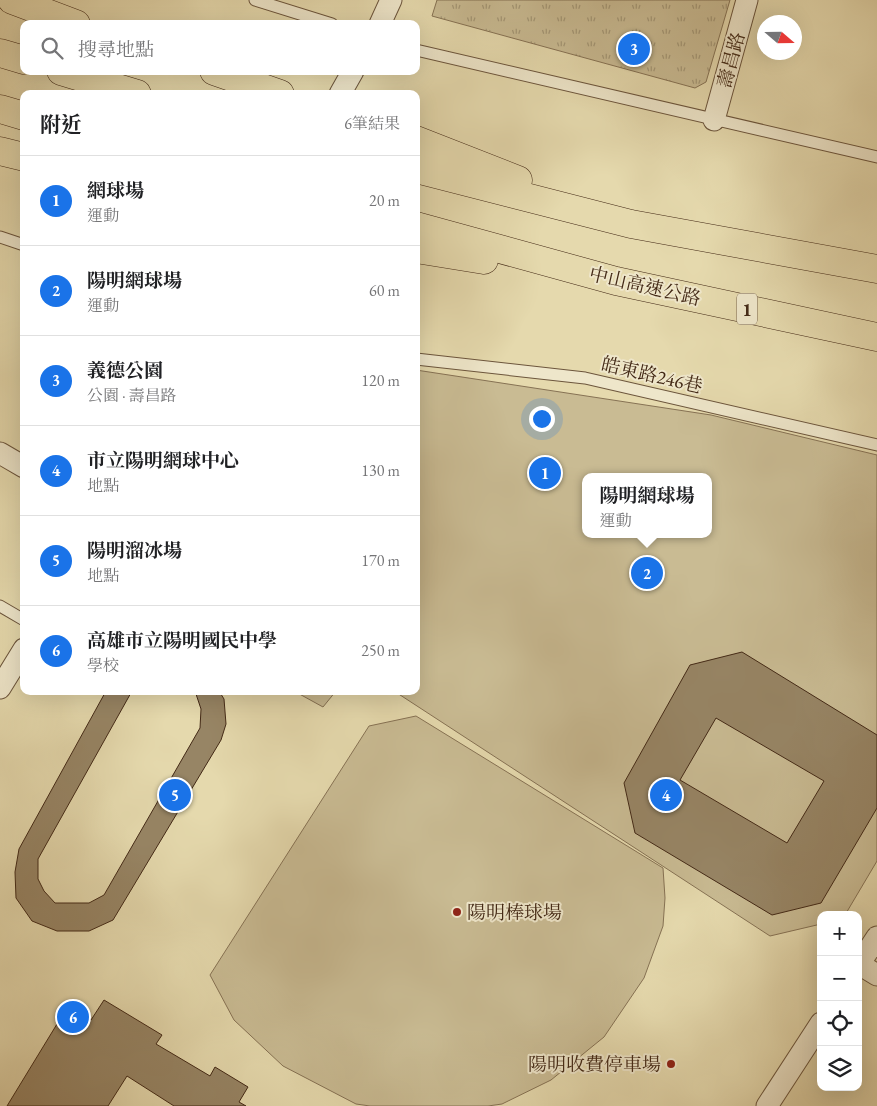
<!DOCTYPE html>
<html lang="zh-TW">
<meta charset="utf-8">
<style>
:root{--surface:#fff;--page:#f6f6f6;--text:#202124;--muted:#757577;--line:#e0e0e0;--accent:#1a73e8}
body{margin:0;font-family:"EB Garamond","Noto Serif TC",serif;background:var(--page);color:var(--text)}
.controls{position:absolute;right:15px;bottom:15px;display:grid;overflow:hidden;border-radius:10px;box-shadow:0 5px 20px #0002}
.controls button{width:45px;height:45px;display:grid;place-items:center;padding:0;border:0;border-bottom:1px solid var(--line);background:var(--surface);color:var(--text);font:25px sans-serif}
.compass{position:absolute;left:757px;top:15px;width:45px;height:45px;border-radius:50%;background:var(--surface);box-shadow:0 5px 20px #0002;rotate:110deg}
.you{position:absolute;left:541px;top:418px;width:18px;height:18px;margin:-12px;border:4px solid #fff;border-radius:50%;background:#1a73e8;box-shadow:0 0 0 8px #1a73e833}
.badge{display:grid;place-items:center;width:32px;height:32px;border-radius:50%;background:var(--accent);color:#fff;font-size:16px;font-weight:700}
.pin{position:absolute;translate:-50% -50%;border:2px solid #fff;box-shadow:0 1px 5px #0006}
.popup{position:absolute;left:582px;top:473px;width:130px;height:65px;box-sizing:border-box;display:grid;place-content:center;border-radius:10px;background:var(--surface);filter:drop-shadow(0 1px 4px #0005);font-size:16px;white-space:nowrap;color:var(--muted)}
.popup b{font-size:19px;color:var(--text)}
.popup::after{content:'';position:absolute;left:50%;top:100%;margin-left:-10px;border:10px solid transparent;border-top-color:var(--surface)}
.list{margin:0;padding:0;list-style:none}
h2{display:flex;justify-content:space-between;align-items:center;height:65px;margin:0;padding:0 20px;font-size:21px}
h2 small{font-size:16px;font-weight:400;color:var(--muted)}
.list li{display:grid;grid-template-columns:32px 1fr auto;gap:15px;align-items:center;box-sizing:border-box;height:90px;padding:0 20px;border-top:1px solid var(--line)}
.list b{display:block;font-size:19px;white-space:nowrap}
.list p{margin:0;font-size:16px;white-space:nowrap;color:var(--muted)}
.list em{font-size:16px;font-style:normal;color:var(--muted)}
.icon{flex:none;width:28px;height:28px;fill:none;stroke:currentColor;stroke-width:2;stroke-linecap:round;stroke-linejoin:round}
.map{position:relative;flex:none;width:877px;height:1106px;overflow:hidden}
.search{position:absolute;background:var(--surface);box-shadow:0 5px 20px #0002;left:20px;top:20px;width:400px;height:55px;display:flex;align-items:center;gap:12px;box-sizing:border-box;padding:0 18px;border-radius:10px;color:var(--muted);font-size:19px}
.panel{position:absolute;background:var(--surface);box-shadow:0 5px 20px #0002;left:20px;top:90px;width:400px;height:605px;border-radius:10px}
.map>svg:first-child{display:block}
.grass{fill:url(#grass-tufts);stroke:#867254}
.pitch{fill:#c9bb93;stroke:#867254;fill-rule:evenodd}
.building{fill:#978565;stroke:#432916;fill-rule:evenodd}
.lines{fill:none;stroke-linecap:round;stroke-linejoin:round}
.lane-casing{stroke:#6c553c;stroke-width:13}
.street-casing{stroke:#6c553c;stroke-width:23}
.highway-casing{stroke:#432916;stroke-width:29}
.lane{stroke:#eee6ca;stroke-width:11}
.street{stroke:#eee6ca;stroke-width:21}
.highway{stroke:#e5d9ad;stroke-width:28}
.poi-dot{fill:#8f2418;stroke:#eee6ca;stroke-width:2}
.labels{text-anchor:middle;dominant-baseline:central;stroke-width:4;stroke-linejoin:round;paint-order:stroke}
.shield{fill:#eee6ca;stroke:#76624c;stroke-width:1}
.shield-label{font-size:18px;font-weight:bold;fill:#432916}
.street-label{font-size:19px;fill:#432916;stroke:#eee6ca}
.poi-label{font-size:19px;fill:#432916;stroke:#eee6ca;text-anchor:start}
</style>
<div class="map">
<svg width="877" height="1106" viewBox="0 0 877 1106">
<defs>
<pattern id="grass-tufts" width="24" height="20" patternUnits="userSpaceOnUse" patternTransform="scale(1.25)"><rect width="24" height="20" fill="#c9bb93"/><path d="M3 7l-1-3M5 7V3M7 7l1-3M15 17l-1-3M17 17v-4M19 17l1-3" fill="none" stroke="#a59877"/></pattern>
</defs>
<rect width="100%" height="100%" fill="#e5d9ad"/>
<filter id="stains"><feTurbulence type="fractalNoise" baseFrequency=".004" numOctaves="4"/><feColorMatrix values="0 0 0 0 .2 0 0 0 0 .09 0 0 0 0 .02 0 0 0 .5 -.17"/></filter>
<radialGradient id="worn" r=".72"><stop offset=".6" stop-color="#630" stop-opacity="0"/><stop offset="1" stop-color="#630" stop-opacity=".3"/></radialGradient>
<!-- grass -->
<path class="grass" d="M437,0h293l-24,82 -11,6 -263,-72z"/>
<!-- pitch -->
<g class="pitch">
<path d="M416,370l295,45 166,40v406l-32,54h-24v9l-51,12 -376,-245h22zM586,477h122v57h-122z"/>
<path d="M294,691h42l-13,16z"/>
<path d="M416,716l247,152 2,30 -2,28 -19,52 -40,59 -53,43 -49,24 -14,2h-118l-14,-2 -73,-38 -49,-46 -24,-45 159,-249z"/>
</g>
<!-- building -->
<g class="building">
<path d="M742,652l135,83v73l-56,95 -49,12 -137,-82 -11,-50 66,-118zM716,718l108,63 -37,62 -107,-63z"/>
<path d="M106,691h26l-94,168v20l6,12 11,12h34l15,-8 96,-167 1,-19 -6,-18h24l5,8 2,25 -5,16 -108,180 -24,11h-32l-25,-10 -16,-23 -1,-26 4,-23z"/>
<path d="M104,1000l58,35 -6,9 54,32 5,-9 33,20 -9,15 7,4h-72l-47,-30 -19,30h-101l61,-100 23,14z"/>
</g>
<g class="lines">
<defs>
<g id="lane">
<path d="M255,0l77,24"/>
<path d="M416,50l461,107"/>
<path d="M0,237l24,8"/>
<path d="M416,359l169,19 292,67"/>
<path d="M0,606l24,14"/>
</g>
<g id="street">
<path d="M380,24l11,-24"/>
<path d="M340,94l13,-23"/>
<path d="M714,120l33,-120"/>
<path d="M0,453l24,14"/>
<path d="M0,688l24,-39"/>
<path d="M859,964l18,11"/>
<path d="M858,966l19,-29"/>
<path d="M767,1106l54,-83"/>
</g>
<g id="highway">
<path d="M12,0l64,24"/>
<path d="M0,53l24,7"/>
<path d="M61,71l76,23"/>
<path d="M214,71l66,23"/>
<path d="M0,109l24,7"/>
<path d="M416,140l102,40"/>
<path d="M0,151l24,6"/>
<path d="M416,169l215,55 246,45"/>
<path d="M416,226l200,55 261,56"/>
<path d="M416,249l68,11"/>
</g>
</defs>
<!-- lane casing -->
<use href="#lane" class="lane-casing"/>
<!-- street casing -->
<use href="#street" class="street-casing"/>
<!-- highway casing -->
<use href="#highway" class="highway-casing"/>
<!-- lane -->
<use href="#lane" class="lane"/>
<!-- street -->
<use href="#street" class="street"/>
<!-- highway -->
<use href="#highway" class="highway"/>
</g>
<!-- markers -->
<g class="poi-dot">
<circle cx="457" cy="912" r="5"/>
<circle cx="671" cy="1064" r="5"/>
</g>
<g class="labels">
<!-- shield labels -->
<rect class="shield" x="737" y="293.5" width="20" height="31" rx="4"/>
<g class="shield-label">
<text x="747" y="309">1</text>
</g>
<!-- street labels -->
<g class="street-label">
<text transform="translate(731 60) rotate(-75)">壽昌路</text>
<text transform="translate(645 286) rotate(13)">中山高速公路</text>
<text transform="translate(652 375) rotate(13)">皓東路246巷</text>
</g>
<!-- poi labels -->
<g class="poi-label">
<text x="467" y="912">陽明棒球場</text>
<text x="661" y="1064" text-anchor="end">陽明收費停車場</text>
</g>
</g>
<rect width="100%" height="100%" filter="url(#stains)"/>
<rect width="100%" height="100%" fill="url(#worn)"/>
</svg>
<div class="controls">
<button>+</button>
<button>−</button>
<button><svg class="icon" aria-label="locate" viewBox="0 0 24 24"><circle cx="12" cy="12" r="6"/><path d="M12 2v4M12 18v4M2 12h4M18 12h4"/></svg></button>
<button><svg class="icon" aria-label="layers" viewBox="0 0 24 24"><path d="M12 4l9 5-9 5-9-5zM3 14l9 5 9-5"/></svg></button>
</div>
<svg class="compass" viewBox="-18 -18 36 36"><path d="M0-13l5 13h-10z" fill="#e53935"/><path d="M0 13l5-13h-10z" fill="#757577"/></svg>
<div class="you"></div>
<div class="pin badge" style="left:545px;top:473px">1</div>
<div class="pin badge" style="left:647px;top:573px">2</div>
<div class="popup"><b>陽明網球場</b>運動</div>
<div class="pin badge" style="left:634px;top:49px">3</div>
<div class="pin badge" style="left:666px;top:795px">4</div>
<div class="pin badge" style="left:175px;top:795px">5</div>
<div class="pin badge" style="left:73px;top:1017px">6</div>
<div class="search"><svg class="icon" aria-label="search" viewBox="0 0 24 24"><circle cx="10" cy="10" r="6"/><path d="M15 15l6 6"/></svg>搜尋地點</div>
<section class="panel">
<h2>附近<small>6筆結果</small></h2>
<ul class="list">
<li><span class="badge">1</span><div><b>網球場</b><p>運動</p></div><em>20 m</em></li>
<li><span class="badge">2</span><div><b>陽明網球場</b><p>運動</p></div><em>60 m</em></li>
<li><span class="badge">3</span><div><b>義德公園</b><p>公園 · 壽昌路</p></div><em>120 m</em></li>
<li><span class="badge">4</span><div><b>市立陽明網球中心</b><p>地點</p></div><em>130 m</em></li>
<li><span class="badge">5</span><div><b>陽明溜冰場</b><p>地點</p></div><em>170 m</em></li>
<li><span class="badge">6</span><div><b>高雄市立陽明國民中學</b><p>學校</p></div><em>250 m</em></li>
</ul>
</section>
</div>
